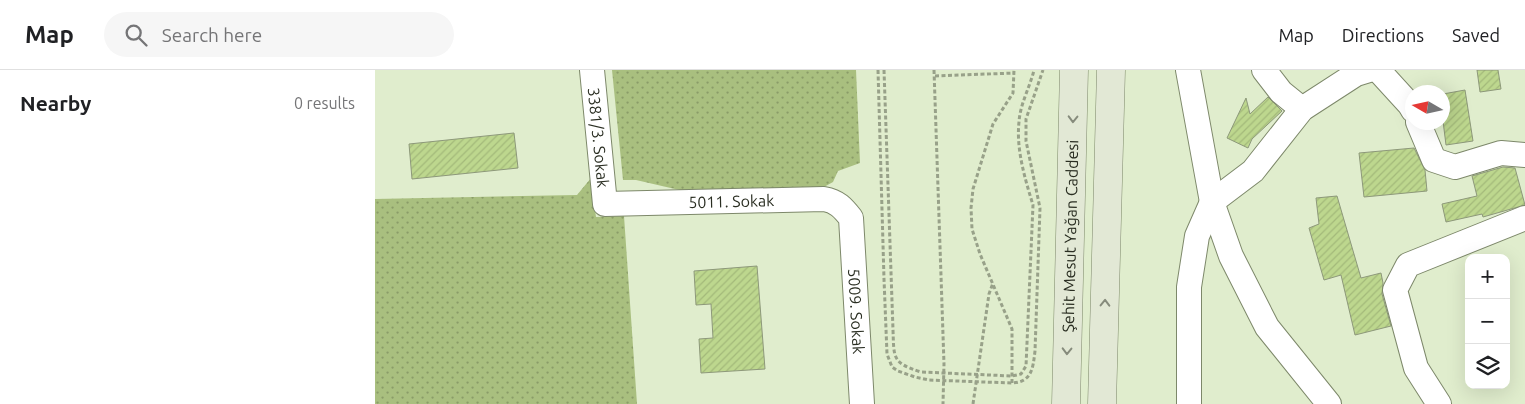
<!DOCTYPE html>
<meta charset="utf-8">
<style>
:root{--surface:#fff;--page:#f6f6f6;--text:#202124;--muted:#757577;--line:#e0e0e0}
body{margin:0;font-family:Ubuntu,sans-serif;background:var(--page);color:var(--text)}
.controls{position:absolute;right:15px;bottom:15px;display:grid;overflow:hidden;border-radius:10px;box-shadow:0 5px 20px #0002}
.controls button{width:45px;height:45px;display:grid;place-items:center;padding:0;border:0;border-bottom:1px solid var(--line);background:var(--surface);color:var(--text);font:25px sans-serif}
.compass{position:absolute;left:1030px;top:15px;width:45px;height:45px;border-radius:50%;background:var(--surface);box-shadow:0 5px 20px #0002;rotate:279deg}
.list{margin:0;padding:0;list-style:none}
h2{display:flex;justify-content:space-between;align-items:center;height:65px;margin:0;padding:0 20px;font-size:21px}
h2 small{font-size:16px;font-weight:400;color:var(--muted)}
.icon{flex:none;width:28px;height:28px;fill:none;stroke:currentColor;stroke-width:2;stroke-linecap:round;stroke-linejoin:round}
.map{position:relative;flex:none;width:1150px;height:334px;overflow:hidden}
header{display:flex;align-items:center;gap:30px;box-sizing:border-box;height:70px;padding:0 25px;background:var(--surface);border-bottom:1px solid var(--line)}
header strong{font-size:24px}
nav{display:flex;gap:28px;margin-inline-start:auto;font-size:18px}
.search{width:350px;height:45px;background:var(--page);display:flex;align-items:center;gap:12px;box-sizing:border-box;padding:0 18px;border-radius:28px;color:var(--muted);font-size:19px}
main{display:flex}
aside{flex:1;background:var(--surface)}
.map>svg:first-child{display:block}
.grass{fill:url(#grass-dots)}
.building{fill:url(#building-hatch);stroke:#8d987a}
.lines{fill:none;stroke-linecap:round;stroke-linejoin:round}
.street-casing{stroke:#7d886a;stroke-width:26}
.secondary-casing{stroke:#7d886a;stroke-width:29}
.path{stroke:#98a189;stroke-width:3;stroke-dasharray:4 2.5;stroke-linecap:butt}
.street{stroke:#fff;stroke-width:24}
.secondary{stroke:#e2e8d5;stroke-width:28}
.oneway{stroke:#868b7c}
.labels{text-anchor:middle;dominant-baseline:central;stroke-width:4;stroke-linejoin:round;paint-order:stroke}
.street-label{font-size:16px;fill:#2a2e22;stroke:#eefada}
</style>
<header>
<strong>Map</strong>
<div class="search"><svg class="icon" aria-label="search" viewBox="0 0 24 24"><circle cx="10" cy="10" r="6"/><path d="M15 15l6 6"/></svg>Search here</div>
<nav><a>Map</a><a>Directions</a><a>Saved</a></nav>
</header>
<main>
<aside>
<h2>Nearby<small>0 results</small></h2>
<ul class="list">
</ul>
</aside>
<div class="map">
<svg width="1150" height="334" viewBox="0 0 1150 334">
<defs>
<pattern id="grass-dots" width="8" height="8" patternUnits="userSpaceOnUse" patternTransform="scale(1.25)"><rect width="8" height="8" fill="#a9bf7f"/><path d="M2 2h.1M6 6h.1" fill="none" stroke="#8a9c68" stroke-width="1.8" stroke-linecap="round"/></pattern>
<pattern id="building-hatch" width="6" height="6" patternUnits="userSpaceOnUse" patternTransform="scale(1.25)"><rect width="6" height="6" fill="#bdd78e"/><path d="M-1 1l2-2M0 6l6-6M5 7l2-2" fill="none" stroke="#a3b97a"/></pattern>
</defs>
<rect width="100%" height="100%" fill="#e0edcd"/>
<!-- grass -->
<g class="grass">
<path d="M237,0h244l4,93 -22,8 -5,11 -9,5 -136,5 -52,-12h-13z"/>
<path d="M216,108l5,39 28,-1 13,188h-262v-205l202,-4z"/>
</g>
<!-- building -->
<g class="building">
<path d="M1102,0h21l3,19 -21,3z"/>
<path d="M1090,20l8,51 -27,4 -3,-24v-27z"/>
<path d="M893,27l14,14 -30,28 -4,9 -21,-10 19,-40 4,16z"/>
<path d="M139,63l4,35 -106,11 -3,-35z"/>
<path d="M1039,78l11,22 2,21 -63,6 -5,-44z"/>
<path d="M1128,97l12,1 10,37 -42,12 -1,-3 -36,8 -4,-18 35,-8 -5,-20z"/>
<path d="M962,126l24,82 20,-5 2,10 -1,11 9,32 -36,9 -14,-60 -17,5 -15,-52 10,-4 -3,-26z"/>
<path d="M382,196l8,103 -64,4 -2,-34 14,-1 -2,-34 -15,1 -2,-34z"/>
</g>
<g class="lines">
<defs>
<g id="street">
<path id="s1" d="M217,0l13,134 219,-5c13,2 19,9 27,19l11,186"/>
<path d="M813,0l24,132 19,54 36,71 62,77"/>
<path d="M889,0l17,22 21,17"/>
<path d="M1003,0l32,35 3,5"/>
<path d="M1043,52l16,38 21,7 46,-14 24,2"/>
<path d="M814,334v-117l8,-51 15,-34 41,-31 49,-62 54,-35 13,-4"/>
<path d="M1064,334l-23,-36 -21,-78 13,-25 117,-47"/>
</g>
<g id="secondary">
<path id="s2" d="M691,334l8,-334"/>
<path d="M727,334l9,-334"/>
</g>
</defs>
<!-- street casing -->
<use href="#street" class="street-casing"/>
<!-- secondary casing -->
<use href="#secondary" class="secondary-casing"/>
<!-- path -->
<g class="path">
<path d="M503,0l6,209 3,75 5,13 6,4 17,6 14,3 83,3c20,-1 21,-15 23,-32l5,-143 -14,-67v-22l17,-49"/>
<path d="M509,0l9,260c1,28 -1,33 28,42l91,4 9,-2 5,-8 7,-161c-8,-26 -17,-56 -14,-83 1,-18 11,-35 15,-52"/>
<path d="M559,0l10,294 -1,40"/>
<path d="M560,6l79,-3"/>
<path d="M637,313v-54l-32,-75 -8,-25 -1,-21 2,-19 20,-65 20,-31 1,-23"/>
<path d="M598,334l16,-110 4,-11"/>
</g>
<!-- street -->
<use href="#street" class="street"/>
<!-- secondary -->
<use href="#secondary" class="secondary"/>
</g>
<!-- one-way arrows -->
<defs><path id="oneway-chevron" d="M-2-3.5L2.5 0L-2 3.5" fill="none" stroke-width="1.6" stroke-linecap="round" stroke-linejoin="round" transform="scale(1.25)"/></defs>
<g class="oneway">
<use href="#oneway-chevron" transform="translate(698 49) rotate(91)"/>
<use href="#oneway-chevron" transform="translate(730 233) rotate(-89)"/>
<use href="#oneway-chevron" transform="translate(692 281) rotate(91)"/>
</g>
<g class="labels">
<!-- street labels -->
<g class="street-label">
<text stroke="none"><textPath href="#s1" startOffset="68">3381/3. Sokak</textPath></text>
<text stroke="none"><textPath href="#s1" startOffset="261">5011. Sokak</textPath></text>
<text stroke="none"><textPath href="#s2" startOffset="168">Şehit Mesut Yağan Caddesi</textPath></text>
<text stroke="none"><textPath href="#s1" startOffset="481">5009. Sokak</textPath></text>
</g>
</g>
</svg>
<div class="controls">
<button>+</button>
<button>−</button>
<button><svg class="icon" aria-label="layers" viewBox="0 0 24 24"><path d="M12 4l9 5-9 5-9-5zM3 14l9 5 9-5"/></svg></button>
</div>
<svg class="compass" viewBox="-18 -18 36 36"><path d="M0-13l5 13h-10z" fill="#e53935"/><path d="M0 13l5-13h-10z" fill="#757577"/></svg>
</div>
</main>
